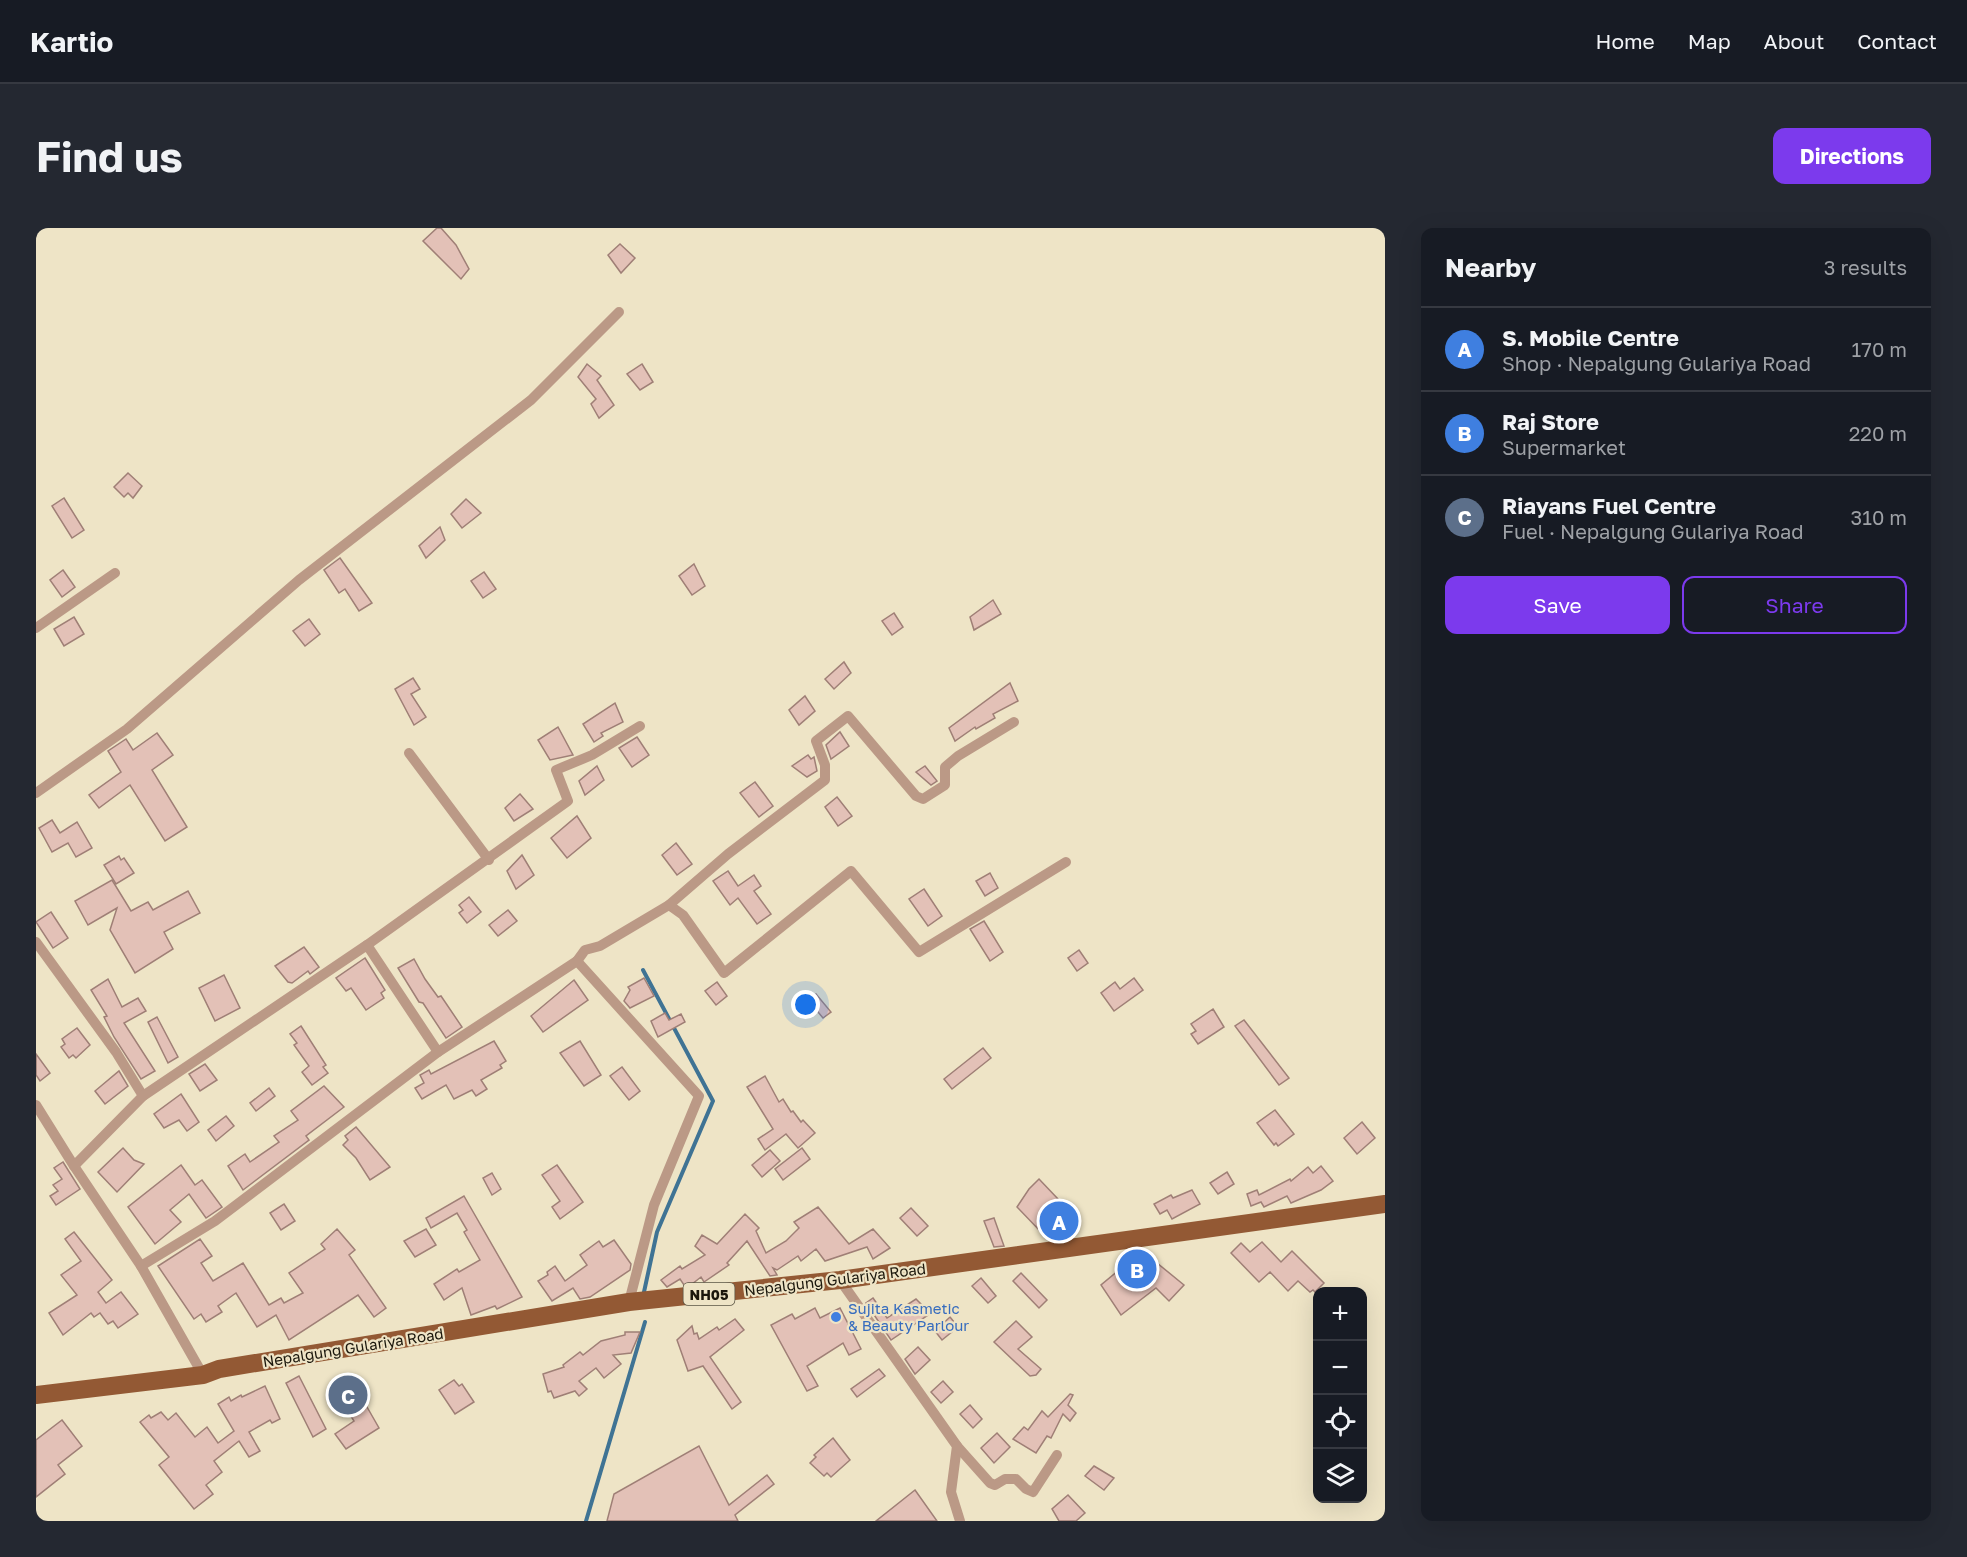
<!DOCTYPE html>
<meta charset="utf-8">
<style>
:root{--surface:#171b24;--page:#242831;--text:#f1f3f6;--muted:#9ea1a6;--line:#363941;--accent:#7c3aed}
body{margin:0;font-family:"Golos Text",sans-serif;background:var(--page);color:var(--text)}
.controls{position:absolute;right:18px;bottom:18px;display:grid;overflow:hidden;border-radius:12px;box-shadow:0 6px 24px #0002}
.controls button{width:54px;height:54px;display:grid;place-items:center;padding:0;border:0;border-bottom:2px solid var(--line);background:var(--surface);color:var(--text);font:30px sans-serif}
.you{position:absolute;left:770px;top:777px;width:21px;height:21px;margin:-15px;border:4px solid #fff;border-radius:50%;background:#1a73e8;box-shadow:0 0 0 9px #1a73e833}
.badge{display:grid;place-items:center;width:39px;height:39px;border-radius:50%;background:var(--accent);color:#fff;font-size:20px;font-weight:700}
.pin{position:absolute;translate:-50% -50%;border:3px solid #fff;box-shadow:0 2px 6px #0006}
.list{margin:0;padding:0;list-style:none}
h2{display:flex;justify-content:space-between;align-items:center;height:78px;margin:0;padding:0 24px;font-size:26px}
h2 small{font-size:20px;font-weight:400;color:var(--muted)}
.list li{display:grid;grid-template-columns:39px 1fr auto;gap:18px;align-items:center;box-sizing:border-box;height:84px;padding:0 24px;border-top:2px solid var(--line)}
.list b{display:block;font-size:22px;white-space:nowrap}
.list p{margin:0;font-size:20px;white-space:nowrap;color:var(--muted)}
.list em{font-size:20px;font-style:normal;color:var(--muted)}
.actions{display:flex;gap:12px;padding:18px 24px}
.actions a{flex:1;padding:14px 0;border:2px solid var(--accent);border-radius:12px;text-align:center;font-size:21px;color:var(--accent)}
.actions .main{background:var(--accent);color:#fff}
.icon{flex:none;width:33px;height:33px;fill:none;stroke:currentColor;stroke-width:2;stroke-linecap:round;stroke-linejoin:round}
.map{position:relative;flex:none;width:1349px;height:1293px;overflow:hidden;border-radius:12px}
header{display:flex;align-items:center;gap:36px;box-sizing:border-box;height:84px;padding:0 30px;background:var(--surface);border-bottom:2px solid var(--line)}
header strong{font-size:28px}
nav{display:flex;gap:33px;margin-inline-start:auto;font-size:21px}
.intro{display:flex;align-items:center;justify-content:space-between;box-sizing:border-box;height:144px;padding:0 36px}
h1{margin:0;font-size:42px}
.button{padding:15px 27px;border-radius:12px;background:var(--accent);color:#fff;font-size:21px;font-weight:700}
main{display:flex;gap:36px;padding:0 36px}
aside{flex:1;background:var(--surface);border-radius:12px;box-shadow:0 6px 24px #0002}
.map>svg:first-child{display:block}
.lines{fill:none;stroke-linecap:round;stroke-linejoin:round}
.stream{stroke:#3f7394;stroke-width:4}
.building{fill:#e3c1b7;stroke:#9f7f76;stroke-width:1.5}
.street{stroke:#bb9986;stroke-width:10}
.primary{stroke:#935934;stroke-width:18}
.shop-dot{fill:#3f7fe0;stroke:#eee4c6;stroke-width:2}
.labels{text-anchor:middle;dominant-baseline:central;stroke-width:4.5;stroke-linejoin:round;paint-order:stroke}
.shield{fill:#eee4c6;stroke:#5a5444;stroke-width:1.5}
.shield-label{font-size:14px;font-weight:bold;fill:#1b170c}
.street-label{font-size:15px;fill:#1b170c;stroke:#eee4c6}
.shop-label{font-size:15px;fill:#366cbe;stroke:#eee4c6;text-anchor:start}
</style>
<header>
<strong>Kartio</strong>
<nav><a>Home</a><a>Map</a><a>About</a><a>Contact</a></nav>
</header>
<div class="intro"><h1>Find us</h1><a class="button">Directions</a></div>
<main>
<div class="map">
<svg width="1349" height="1293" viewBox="0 0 1349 1293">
<rect width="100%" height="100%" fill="#eee4c6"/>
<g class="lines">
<!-- stream -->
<g class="stream">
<path d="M607,742l70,131 -56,131 -13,60"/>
<path d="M550,1293l59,-199"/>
</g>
</g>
<!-- building -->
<g class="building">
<path d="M401,0h4l15,17 13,24 -8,10 -38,-38z"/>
<path d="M584,16l15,14 -14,15 -13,-18z"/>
<path d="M551,136l14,12 -4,4 17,25 -15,13 -8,-14 5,-5 -18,-22z"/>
<path d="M606,136l11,18 -13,8 -13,-16z"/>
<path d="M92,245l14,13 -9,12 -5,-5 -4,4 -10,-10z"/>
<path d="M28,270l20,32 -12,8 -20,-32z"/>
<path d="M430,271l15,14 -19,15 -11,-14z"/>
<path d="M404,299l5,13 -19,18 -7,-12z"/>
<path d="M304,330l32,45 -13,8 -14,-22 -6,4 -15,-23z"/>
<path d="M658,336l11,22 -13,9 -13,-19z"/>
<path d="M27,342l12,17 -13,10 -12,-17z"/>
<path d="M448,344l12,17 -13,9 -12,-17z"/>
<path d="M957,372l8,14 -27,16 -4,-13z"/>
<path d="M858,385l9,14 -11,8 -10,-14z"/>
<path d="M38,389l10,17 -20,12 -10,-17z"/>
<path d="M273,391l11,15 -15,12 -12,-15z"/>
<path d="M808,434l7,11 -17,16 -9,-10z"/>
<path d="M377,450l7,11 -9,5 15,23 -12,8 -19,-36z"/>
<path d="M974,455l8,18 -25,13 2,4 -19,11 -1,-2 -20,14 -6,-13z"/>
<path d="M769,468l10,15 -16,14 -10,-15z"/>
<path d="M579,475l8,19 -22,11 2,3 -9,6 -11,-18z"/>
<path d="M522,499l15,28 -23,5 -12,-20z"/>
<path d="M804,504l9,14 -18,13 -5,-14z"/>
<path d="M121,505l16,22 -21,15 35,57 -22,14 -35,-56 -31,23 -10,-13 32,-23 -13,-21 18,-12 7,11z"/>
<path d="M601,509l12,18 -17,12 -13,-19z"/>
<path d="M772,527l3,4 3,-2 3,14 -10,6 -15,-11z"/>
<path d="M561,538l7,14 -19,15 -6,-14z"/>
<path d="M889,538l12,15 -6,4 -15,-13z"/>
<path d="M719,554l18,24 -14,11 -19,-24z"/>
<path d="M484,566l13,15 -19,12 -9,-13z"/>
<path d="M801,569l15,19 -14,10 -13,-19z"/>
<path d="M541,588l14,22 -24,20 -16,-20z"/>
<path d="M16,592l8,13 17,-11 15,26 -16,9 -8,-14 -16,9 -13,-24z"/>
<path d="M640,615l16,21 -15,11 -15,-20z"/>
<path d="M486,627l12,20 -18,14 -9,-18z"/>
<path d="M83,628l2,4 3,-2 10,15 -18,11 -12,-19z"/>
<path d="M692,643l10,15 16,-11 7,11 -7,5 17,23 -14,10 -19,-26 -8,7 -17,-24z"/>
<path d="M954,645l8,15 -13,8 -9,-15z"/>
<path d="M76,652l19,31 17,-9 5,8 35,-19 12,22 -36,19 9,17 -38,24 -25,-43 7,-22 -29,17 -13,-24z"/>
<path d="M888,661l18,27 -14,10 -19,-27z"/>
<path d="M433,669l12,15 -14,11 -8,-10 4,-3 -4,-5z"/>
<path d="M472,682l9,11 -19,15 -9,-11z"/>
<path d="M15,684l17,26 -15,10 -17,-26z"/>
<path d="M948,693l19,31 -13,9 -20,-32z"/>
<path d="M268,719l15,20 -9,7 -2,-3 -16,12 -4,-1 -13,-16z"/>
<path d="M1043,722l9,13 -11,8 -9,-13z"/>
<path d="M329,730l20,32 -4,3 3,5 -18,12 -15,-22 -5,3 -10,-13z"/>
<path d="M378,731l11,20 13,18 3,-1 21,31 -16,11 -23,-35 -4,-1 -21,-34z"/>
<path d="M188,747l16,33 -25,13 -16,-33z"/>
<path d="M608,750l10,18 -24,12 -6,-7 6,-11 -2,-3z"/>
<path d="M1098,750l9,12 -29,21 -13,-18 14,-11 5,7z"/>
<path d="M72,751l14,28 16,-9 8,13 -22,12 31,48 -14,8 -27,-42 -10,-20 3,-1 -16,-26z"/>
<path d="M538,752l14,20 -45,32 -12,-16z"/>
<path d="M681,754l10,14 -11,9 -11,-14z"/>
<path d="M780,766l15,18 -8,6 -15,-18z"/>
<path d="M1177,781l11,18 -26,17 -7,-10 5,-3 -5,-7z"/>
<path d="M629,785l4,7 12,-6 4,8 -27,15 -7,-16z"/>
<path d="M121,789l21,40 -10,6 -20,-41z"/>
<path d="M1208,792l45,58 -10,7 -44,-59z"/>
<path d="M265,798l25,39 -3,2 5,6 -16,12 -10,-13 7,-6 -15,-21 3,-2 -7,-9z"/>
<path d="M41,800l13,17 -14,13 -3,-3 -4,3 -8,-11 4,-3 -3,-5z"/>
<path d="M458,813l12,20 -6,4 2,3 -21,12 6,9 -11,7 -4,-6 -18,9 -8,-14 -24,14 -7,-11 9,-5 -4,-8 9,-5 2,4z"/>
<path d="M544,813l21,34 -17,11 -24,-33z"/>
<path d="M947,820l8,10 -39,31 -8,-10z"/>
<path d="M0,826l14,19 -10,8 -4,-6z"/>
<path d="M169,836l12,16 -17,11 -11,-17z"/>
<path d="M586,839l18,24 -11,9 -19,-24z"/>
<path d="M83,843l9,15 -23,18 -10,-13z"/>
<path d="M729,848l14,26 4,-3 8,13 2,-1 8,11 2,-2 12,13 -17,15 -12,-14 -21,16 -7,-11 15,-10 -26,-42z"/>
<path d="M288,858l20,21 -38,29 3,4 -66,50 -15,-24 17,-12 5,8 29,-20 -5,-6 24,-16 -7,-9z"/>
<path d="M233,860l6,8 -19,15 -6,-8z"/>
<path d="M145,866l18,28 -12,9 -8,-11 -15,8 -10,-14z"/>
<path d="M1239,882l19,24 -16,12 -2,-3 -2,2 -17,-22z"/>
<path d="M190,888l8,10 -18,15 -8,-11z"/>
<path d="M1326,894l13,16 -18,16 -13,-16z"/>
<path d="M320,899l34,40 -20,13 -14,-22 -13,-13 5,-5 -3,-4z"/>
<path d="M87,920l11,12 10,4 -27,28 -19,-20z"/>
<path d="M766,920l8,11 -27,21 -8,-11z"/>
<path d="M734,922l10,11 -18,16 -10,-12z"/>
<path d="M27,934l17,27 -24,16 -6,-9 8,-5 -5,-6 9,-6 -8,-11z"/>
<path d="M145,937l14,20 7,-5 20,27 -16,11 -17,-24 -19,16 11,12 -26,22 -27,-37z"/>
<path d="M521,937l26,37 -23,17 -8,-12 8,-6 -18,-26z"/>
<path d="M1285,938l12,15 -12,9 -30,13 -4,-7 -23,11 -3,-5 -10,4 -4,-12 10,-4 2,5 31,-16 1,2 17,-14 5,6z"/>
<path d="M1191,944l7,12 -16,10 -8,-11z"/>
<path d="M456,945l9,16 -9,6 -9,-17z"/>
<path d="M1003,951l38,40 -13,13 -4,-4 -2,3 -8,-8 -9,9 -24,-25 12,-18z"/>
<path d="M1156,962l8,14 -28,15 -5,-9 -7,4 -6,-10 17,-9 2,3z"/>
<path d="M428,968l58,101 -25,12 -2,-3 -24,9 -9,-27 -18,12 -10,-16 23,-15 2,3 21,-12 -16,-28 3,-2 -10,-17 -26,15 -5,-10z"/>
<path d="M248,976l11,17 -14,9 -11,-17z"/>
<path d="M782,979l31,37 24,-15 17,19 -17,11 -6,-12 -42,14 -9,-12 -15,12 -3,-5 -21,14 -4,-2 4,7 -7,1 -23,-35 -20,22 2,2 -25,17 -3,-5 -9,7 -8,1 -4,-6 -13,8 -6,-7 19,-14 2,3 23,-14 -10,-9 7,-11 15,9 28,-30 14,14 -3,3 10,22 20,-12 13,-13 -5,-6z"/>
<path d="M875,980l17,18 -11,10 -17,-18z"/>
<path d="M958,990l10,28 -10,1 -10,-26z"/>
<path d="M301,1001l18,21 -6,5 37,53 -12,9 -16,-22 -69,45 -13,-25 -19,12 -21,-34 -18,13 4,6 -16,10 -5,-8 -7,5 -36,-53 42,-27 12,17 -11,7 12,18 30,-18 26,42 12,-7 3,5 19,-10 -14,-20 36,-24 -4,-5z"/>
<path d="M390,1001l10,16 -21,12 -11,-16z"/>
<path d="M38,1004l38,48 -14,12 8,11 15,-11 17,22 -20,14 -5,-7 -5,3 -8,-11 -6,4 -3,-4 -28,22 -14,-22 28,-18 -16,-20 20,-14 -16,-22z"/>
<path d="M578,1012l17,24 -1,6 -40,27 -10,2 -7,-11 -21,13 -14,-20 10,-6 -1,-3 8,-6 10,15 22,-16 -7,-10 19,-14 4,6z"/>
<path d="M1226,1014l19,20 11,-11 32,32 -9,9 -2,-2 -3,2 -12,-11 -10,10 -18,-19 -11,10 -28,-29 10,-10 9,9z"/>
<path d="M1110,1026l38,31 -15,16 -13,-13 -35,27 -20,-30 24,-20 4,4z"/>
<path d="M985,1045l26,27 -8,8 -26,-27z"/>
<path d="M945,1050l15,18 -8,7 -16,-17z"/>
<path d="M837,1070l14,20 29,-19 12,12v4l-37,25 -25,-37z"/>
<path d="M779,1080l5,10 20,-10 21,41 -12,6 -6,-12 -36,23 11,20 -11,5 -36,-66 21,-11 3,5z"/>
<path d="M914,1089l8,10 -16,13 -7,-9z"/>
<path d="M699,1091l9,11 -34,27 31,45 -9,7 -29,-43 -15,5 -11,-31 15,-14 2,8 3,-1 2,6 18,-12 2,3z"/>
<path d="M980,1093l16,16 -14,12 23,20 -5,6 -6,1 -36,-34z"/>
<path d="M589,1104h15l-9,21 -18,2 8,9 -17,14 -8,-10 -17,13 8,8 -8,7 -4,-5 -21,7 -3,-7 -3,1 -5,-18 21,-7 -1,-2 17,-13 3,3 18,-14 24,-6z"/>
<path d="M882,1119l12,13 -15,14 -10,-15z"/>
<path d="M843,1141l6,7 -28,21 -6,-8z"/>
<path d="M263,1148l27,53 -13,8 -27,-54z"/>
<path d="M418,1152l5,6 3,-2 12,18 -19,12 -16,-24z"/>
<path d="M907,1153l10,11 -12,11 -10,-11z"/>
<path d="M229,1158l15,33 -8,4 -2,-3 -21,12 11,19 -11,6 -10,-16 -25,20 8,11 -16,13 7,9 -19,15 -35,-44 10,-8 -29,-35 9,-7 2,3 10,-6 7,8 8,-7 19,24 12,-10 11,16 16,-12 -16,-27 11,-7 2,4 10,-6 1,2z"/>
<path d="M319,1158l24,42 -33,21 -11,-15 19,-13 -18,-29z"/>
<path d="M1034,1166l3,1 -5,10 8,8 -6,8 -7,-7 -12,24 -4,-2 -11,17 -23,-14 11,-12 4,3 14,-19 6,6z"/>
<path d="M934,1177l12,14 -9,9 -13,-14z"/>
<path d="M26,1192l20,26 -24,19 7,9 -29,23v-57z"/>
<path d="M961,1205l13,14 -16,16 -13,-15z"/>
<path d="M797,1210l17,22 -19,17 -4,-4 -3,3 -14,-13 6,-6 -2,-2z"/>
<path d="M663,1218l30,59 38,-30 7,9 -39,31 3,6h-131l7,-27z"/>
<path d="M1058,1238l20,12 -10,12 -19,-14z"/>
<path d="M879,1262l22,31h-61z"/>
<path d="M1032,1267l17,18 -9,8h-17l-7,-12z"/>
</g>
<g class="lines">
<!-- street -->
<g class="street">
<path d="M0,400l79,-55"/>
<path d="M373,525l80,107"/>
<path d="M0,565l91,-64 172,-149 232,-180 88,-88"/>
<path d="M633,677l14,10 41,58 127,-102 68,81 147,-90"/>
<path d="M0,714l80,110 27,44"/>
<path d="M331,717l201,-144 -12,-31 36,-15 48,-29"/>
<path d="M541,733l8,-11 15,-4 69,-41 59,-51 97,-74v-15l-9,-24 32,-25 68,80 7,3 22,-14v-18l13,-11 56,-34"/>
<path d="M0,877l38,61 67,100 62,109"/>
<path d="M38,938l69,-70 224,-151 71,107 139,-91 122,135 -45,109 -25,97"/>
<path d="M105,1038l74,-45 223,-169"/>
<path d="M804,1052l117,166 -6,46 9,29"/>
<path d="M921,1218l33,37 5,2 10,-6h11l10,10 7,3 24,-37"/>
</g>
<!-- primary -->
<path class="primary" d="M0,1167l167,-20 16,-6 410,-67 211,-22 545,-76"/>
</g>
<!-- markers -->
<circle class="shop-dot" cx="800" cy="1089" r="6"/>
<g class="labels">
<!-- shield labels -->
<rect class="shield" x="647.5" y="1055" width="51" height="22" rx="4.5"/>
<g class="shield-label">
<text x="673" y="1066">NH05</text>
</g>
<!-- street labels -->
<g class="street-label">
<text transform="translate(799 1051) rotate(-7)">Nepalgung Gulariya Road</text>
<text transform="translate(317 1119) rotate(-9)">Nepalgung Gulariya Road</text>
</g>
<!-- shop labels -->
<g class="shop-label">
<text x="812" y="1080">Sujita Kasmetic<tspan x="812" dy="17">&amp; Beauty Parlour</tspan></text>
</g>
</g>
</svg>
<div class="controls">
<button>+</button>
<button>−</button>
<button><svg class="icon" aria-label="locate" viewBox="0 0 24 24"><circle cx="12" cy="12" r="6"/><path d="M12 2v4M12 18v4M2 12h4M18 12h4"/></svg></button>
<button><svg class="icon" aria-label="layers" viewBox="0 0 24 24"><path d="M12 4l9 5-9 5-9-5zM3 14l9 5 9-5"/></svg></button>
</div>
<div class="you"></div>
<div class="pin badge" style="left:1023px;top:993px;background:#3f7fe0">A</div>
<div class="pin badge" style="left:1101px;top:1041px;background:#3f7fe0">B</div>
<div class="pin badge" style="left:312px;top:1167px;background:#5c6f8a">C</div>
</div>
<aside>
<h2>Nearby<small>3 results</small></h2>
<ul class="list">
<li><span class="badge" style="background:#3f7fe0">A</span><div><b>S. Mobile Centre</b><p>Shop · Nepalgung Gulariya Road</p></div><em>170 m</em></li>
<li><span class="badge" style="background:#3f7fe0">B</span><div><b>Raj Store</b><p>Supermarket</p></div><em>220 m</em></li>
<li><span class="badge" style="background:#5c6f8a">C</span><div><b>Riayans Fuel Centre</b><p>Fuel · Nepalgung Gulariya Road</p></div><em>310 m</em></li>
</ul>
<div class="actions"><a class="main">Save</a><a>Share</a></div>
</aside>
</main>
